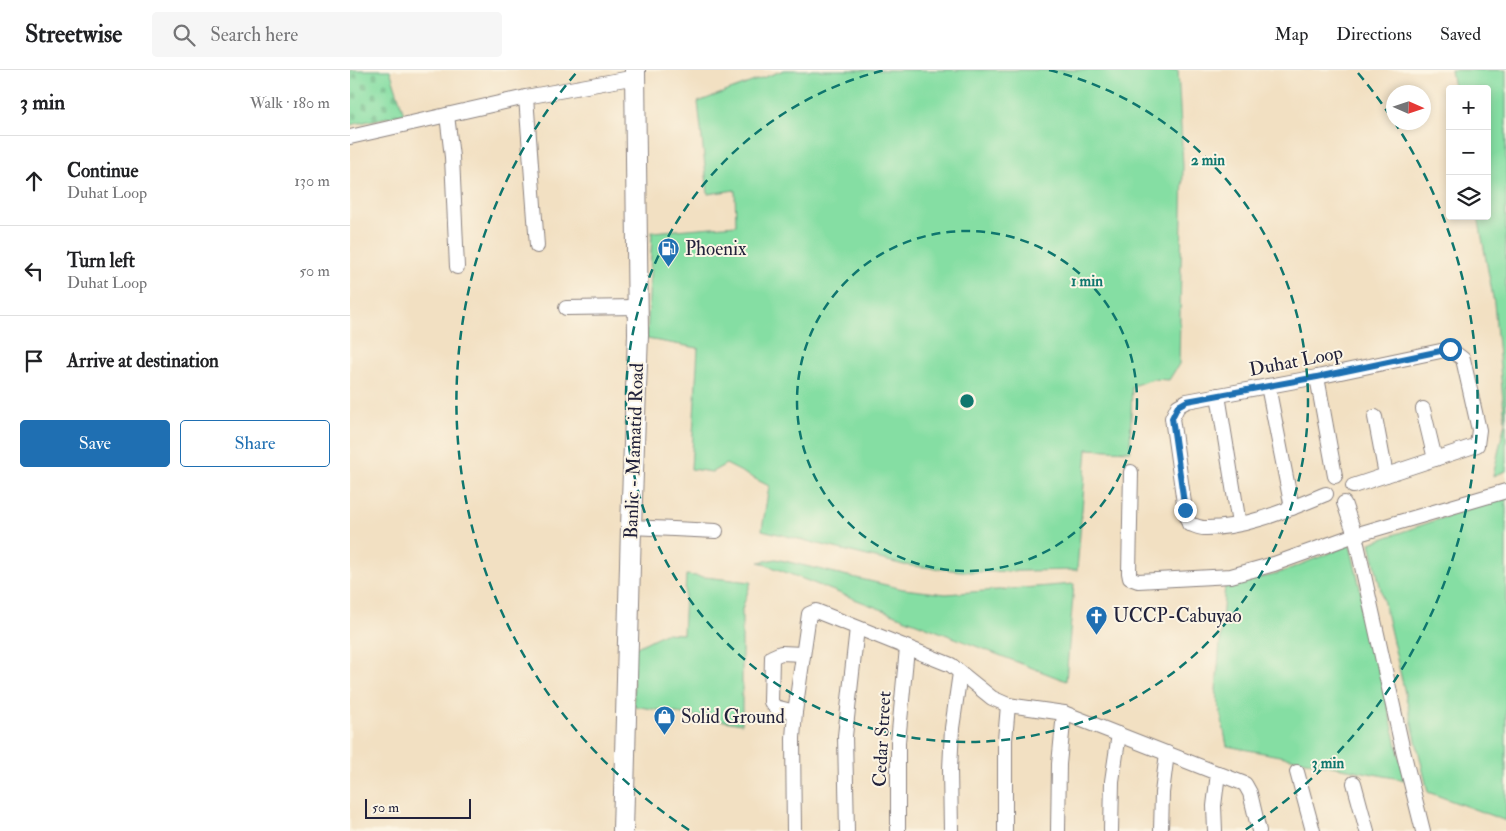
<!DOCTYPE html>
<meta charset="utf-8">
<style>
:root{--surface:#fff;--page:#f6f6f6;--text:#202124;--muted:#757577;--line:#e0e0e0;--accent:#1f6fb2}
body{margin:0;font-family:"IM FELL Double Pica",serif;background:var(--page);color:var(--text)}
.controls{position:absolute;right:15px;top:15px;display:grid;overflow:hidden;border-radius:5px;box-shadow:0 2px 8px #0003}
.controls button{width:45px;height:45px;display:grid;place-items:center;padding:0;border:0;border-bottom:1px solid var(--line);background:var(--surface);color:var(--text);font:25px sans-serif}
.compass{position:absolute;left:1036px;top:15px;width:45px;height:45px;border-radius:50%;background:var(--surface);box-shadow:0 2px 8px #0003;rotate:93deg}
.scale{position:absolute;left:15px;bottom:12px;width:106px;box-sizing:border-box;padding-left:5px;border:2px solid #22223b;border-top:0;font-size:14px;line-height:18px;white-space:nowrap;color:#22223b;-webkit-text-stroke:4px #fcf5e5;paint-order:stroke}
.stop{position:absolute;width:15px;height:15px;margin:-11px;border:4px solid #1f6fb2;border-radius:50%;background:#fff}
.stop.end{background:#1f6fb2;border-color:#fff;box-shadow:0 1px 5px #0008}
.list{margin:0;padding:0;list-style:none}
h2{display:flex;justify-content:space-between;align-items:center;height:65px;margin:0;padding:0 20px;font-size:21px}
h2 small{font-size:16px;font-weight:400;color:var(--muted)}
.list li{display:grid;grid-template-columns:32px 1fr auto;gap:15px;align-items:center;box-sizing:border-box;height:90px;padding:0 20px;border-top:1px solid var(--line)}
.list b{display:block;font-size:19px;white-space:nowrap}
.list p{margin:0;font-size:16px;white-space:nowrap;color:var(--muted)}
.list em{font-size:16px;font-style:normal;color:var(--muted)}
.actions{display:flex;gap:10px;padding:15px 20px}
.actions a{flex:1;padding:11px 0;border:1px solid var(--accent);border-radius:5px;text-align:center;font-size:18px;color:var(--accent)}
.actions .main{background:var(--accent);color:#fff}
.icon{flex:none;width:28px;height:28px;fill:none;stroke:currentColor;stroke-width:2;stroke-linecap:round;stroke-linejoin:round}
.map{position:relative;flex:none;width:1156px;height:761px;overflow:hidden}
header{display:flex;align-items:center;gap:30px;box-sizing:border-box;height:70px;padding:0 25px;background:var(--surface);border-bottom:1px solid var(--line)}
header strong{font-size:24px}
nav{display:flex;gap:28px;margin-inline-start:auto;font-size:18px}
.search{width:350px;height:45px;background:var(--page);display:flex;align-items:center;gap:12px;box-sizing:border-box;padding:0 18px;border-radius:5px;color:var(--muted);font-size:19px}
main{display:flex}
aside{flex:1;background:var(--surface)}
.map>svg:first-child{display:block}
.green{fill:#85dea3;stroke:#54806f}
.cemetery{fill:url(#cemetery-stones);stroke:#54806f}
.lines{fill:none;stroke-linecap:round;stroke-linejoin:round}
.street-casing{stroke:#8a817e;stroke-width:16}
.secondary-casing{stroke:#8a817e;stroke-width:22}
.street{stroke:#fff;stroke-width:14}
.secondary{stroke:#fff;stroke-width:20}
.route{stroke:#1f6fb2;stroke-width:6}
.ring{fill:none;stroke:#0f766e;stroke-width:2.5;stroke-dasharray:9 6}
.labels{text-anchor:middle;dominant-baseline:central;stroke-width:4;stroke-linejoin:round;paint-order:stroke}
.poi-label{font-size:19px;fill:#22223b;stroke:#fcf5e5;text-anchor:start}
.street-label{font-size:19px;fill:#22223b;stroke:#fcf5e5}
.centre{fill:#0f766e;stroke:#fcf5e5;stroke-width:2.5}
.ring-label{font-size:15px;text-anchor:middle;font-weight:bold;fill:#0f766e;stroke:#fcf5e5;stroke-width:4;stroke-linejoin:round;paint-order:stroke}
</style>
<header>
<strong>Streetwise</strong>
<div class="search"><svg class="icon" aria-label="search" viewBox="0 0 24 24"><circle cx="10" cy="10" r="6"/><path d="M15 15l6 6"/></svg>Search here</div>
<nav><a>Map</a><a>Directions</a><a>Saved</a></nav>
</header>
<main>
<aside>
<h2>3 min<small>Walk · 180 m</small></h2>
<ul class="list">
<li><svg class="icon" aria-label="ahead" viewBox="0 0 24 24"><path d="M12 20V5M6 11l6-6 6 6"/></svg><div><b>Continue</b><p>Duhat Loop</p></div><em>130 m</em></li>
<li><svg class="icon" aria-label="left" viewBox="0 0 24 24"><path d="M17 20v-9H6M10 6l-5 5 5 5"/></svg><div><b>Turn left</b><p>Duhat Loop</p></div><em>50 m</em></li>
<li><svg class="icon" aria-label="arrive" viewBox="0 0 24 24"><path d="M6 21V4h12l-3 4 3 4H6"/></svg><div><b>Arrive at destination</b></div></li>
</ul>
<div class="actions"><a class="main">Save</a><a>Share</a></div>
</aside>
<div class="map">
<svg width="1156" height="761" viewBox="0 0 1156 761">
<defs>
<pattern id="cemetery-stones" width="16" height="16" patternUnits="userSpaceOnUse" patternTransform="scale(1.25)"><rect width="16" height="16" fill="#85dea3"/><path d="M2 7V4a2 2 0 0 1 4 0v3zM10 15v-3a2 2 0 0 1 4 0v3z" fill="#73be8d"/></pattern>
</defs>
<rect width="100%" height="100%" fill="#fcf5e5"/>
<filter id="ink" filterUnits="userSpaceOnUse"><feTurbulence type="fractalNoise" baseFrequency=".02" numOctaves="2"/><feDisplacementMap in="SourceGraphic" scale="10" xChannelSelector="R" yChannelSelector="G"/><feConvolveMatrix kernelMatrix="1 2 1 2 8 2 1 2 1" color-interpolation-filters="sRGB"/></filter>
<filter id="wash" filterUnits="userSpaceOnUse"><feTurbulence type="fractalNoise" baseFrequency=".0096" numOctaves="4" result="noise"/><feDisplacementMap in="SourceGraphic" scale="20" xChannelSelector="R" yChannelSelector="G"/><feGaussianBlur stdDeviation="1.12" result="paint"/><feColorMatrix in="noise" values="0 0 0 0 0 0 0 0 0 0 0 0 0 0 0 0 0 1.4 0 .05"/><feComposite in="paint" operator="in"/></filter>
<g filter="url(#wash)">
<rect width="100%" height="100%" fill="#f2e0c2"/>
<!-- green -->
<g class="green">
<path d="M434,0h394l5,96 -4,198 -10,16 -16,-1 -21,7 -2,65 -43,-2 -10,121 -106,2 -67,-7 -142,-35 7,-44 -43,-22 -14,8 -21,-3 7,-121 -51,-9 5,-107 84,-7 -1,-35 -27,4 -10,-92z"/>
<path d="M1101,0h55v401l-13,5 12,-54 -11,-119 -16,-87h9v-127h-33z"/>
<path d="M1156,426v325l-78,-29 -58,-249z"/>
<path d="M1000,475l55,235 -178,-34 -11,-56 9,-105 49,-10z"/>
<path d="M426,489l127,30 43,5 128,-10 -8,97 -307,-119z"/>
<path d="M336,505l65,7 -9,27v115l-108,-18 -1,-57 32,-16 18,1z"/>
</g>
<!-- cemetery -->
<path class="cemetery" d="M0,0h40l14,44 -54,11z"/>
</g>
<g filter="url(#ink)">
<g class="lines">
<defs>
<g id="street">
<path d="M176,27l11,149"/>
<path d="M97,45l5,42 5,110"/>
<path d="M0,67l176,-40 110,-20"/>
<path d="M216,238l72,-1"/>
<path d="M967,307l18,99"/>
<path d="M918,316l24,122"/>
<path d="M868,325l21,129"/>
<path d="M1073,339l12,50"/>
<path d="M1025,347l11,58"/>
<path d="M781,402l-2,101 1,5 8,3 93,-5 43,-12 81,-29 151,-44"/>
<path d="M976,424c-37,15 -81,35 -122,34 -5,0 -10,-3 -15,-4l-4,-14 -13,-92 6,-12 9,-5 130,-24 133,-28 13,10 16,71 -2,15 -124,41"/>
<path d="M994,433l11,32 48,216 20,80"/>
<path d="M281,457l85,4"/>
<path d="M445,642l-20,-5 -4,-5 1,-45 9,-4 22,1"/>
<path d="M947,702l16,59"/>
<path d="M1004,713l13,48"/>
<path d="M444,761l-1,-93 2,-26 14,-98 7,-3 135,54 41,33 16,7 56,8 181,71 5,9 9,38"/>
<path d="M497,761l-2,-95 12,-108"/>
<path d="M548,761v-89l9,-94"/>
<path d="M601,761l-1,-62 2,-41 8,-55"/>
<path d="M655,761v-91l3,-35"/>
<path d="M708,761l1,-67 5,-51"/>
<path d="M761,761l1,-50 7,-47"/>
<path d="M811,761l1,-38 5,-40"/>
<path d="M865,761l-1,-25 4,-33"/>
</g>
<path id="secondary" d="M273,761l8,-304 7,-193 -3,-264"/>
</defs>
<!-- street casing -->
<use href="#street" class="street-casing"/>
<!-- secondary casing -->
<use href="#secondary" class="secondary-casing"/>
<!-- street -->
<use href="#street" class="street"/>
<!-- secondary -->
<use href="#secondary" class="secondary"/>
</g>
</g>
<g class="lines" filter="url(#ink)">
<!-- route -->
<path class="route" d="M835,440l-13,-92 6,-12 9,-5 130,-24 133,-28"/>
</g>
<!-- distance rings -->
<g class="ring">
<circle cx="617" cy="331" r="170"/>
<path d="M699 0A341 341 0 1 1 535 0"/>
<path d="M339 760A511 511 0 0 1 226 3M1008 3A511 511 0 0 1 895 760"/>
</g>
<!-- icons -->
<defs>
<symbol id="fuel-pin" viewBox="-11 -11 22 30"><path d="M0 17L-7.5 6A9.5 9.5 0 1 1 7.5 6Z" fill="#1f6fb2" stroke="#fcf5e5"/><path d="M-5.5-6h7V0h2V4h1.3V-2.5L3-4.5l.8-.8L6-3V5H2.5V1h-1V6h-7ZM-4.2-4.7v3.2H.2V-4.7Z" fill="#fff"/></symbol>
<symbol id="church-pin" viewBox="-11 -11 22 30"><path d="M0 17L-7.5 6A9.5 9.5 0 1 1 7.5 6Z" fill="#1f6fb2" stroke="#fcf5e5"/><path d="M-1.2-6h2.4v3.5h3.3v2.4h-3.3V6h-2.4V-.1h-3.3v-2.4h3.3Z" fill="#fff"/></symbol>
<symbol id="shop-pin" viewBox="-11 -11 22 30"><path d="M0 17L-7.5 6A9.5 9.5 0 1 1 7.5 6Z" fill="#1f6fb2" stroke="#fcf5e5"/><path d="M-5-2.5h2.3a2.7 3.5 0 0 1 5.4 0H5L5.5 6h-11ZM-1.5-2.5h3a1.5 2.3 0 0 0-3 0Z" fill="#fff"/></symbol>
</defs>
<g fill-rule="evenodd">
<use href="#fuel-pin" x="306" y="166" width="25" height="34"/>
<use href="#church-pin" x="734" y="534" width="25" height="34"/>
<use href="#shop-pin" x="302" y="634" width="25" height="34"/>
</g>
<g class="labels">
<!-- poi labels -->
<g class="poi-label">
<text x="335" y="179">Phoenix</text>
<text x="763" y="546">UCCP-Cabuyao</text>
<text x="331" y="647">Solid Ground</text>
</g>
<!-- street labels -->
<g class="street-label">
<text transform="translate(946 291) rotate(-11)">Duhat Loop</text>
<text transform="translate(284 381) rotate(-88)">Banlic - Mamatid Road</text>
<text transform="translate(532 669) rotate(-87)">Cedar Street</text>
</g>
</g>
<circle cx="617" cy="331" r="8" class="centre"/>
<g class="ring-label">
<text x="858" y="95">2 min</text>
<text x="737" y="216">1 min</text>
<text x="978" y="698">3 min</text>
</g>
</svg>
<div class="controls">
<button>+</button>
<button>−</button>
<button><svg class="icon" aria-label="layers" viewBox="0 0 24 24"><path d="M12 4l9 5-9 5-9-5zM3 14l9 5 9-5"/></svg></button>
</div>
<svg class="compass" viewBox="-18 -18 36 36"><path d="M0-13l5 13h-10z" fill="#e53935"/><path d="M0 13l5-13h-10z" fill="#757577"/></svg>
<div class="scale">50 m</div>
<div class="stop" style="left:1100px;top:279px"></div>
<div class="stop end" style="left:835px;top:440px"></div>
</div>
</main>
